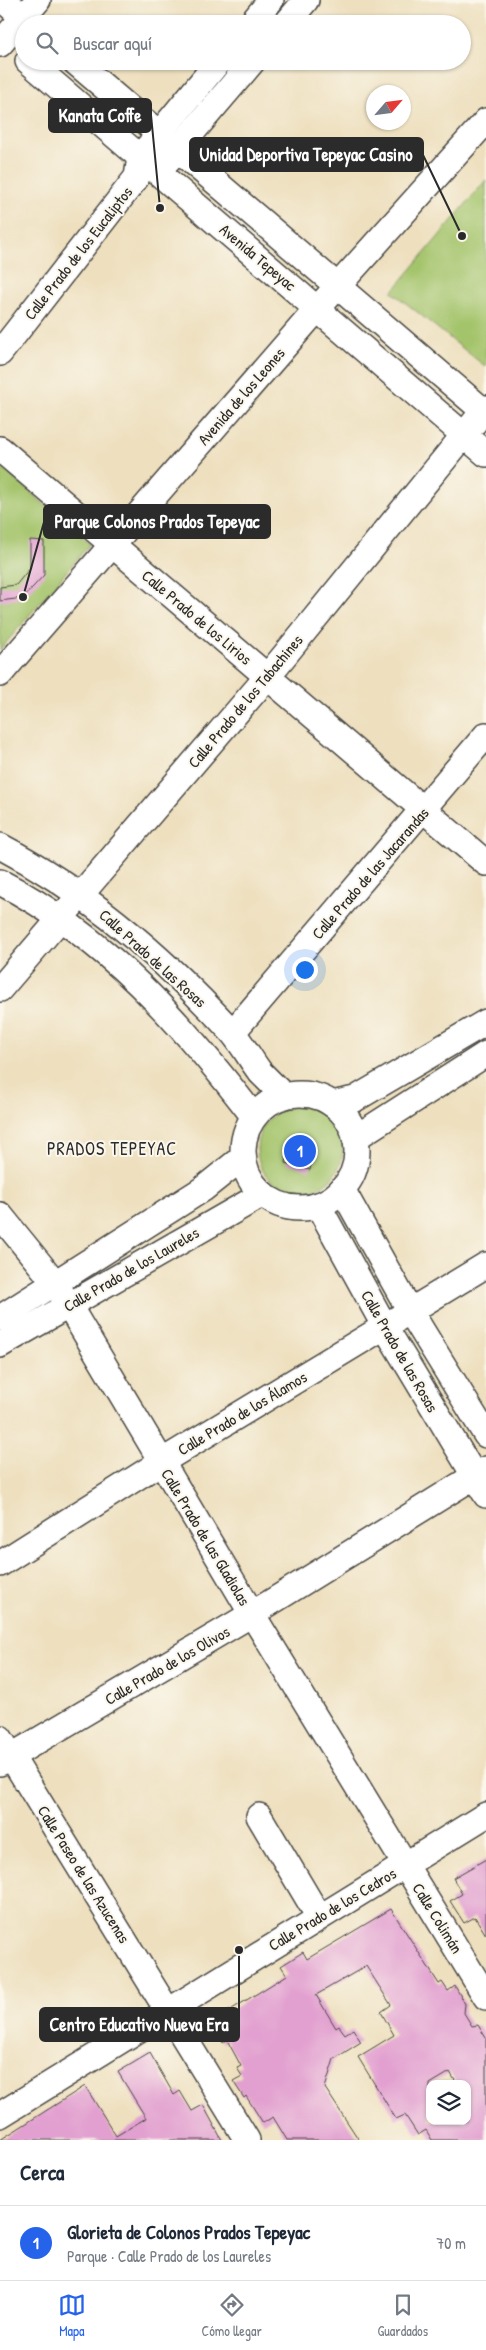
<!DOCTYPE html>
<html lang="es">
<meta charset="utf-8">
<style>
:root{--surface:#fff;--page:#f6f6f7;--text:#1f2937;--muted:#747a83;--line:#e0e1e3;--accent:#2563eb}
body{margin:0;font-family:"Patrick Hand",sans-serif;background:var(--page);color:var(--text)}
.controls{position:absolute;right:15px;bottom:15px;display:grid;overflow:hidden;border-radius:10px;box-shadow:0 1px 4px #0004}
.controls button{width:45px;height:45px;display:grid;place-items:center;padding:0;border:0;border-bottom:1px solid var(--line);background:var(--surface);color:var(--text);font:25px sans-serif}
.compass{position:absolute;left:366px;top:85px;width:45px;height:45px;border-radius:50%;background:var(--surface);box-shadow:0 1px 4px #0004;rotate:62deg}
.you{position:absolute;left:304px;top:969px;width:18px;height:18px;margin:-12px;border:4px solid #fff;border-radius:50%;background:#1a73e8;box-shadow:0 0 0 8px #1a73e833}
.badge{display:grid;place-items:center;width:32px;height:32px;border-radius:50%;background:var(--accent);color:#fff;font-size:16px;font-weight:700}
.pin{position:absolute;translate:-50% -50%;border:2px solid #fff;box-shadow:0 1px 5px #0006}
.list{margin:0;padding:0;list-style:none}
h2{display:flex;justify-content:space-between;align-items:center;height:65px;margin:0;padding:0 20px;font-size:21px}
h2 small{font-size:16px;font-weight:400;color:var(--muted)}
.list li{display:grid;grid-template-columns:32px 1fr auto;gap:15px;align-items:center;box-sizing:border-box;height:75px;padding:0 20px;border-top:1px solid var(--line)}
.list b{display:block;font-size:19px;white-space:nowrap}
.list p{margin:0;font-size:16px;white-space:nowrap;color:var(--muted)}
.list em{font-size:16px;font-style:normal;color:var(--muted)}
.icon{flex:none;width:28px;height:28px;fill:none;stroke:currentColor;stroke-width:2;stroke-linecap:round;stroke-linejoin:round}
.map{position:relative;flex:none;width:486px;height:2140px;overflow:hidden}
.search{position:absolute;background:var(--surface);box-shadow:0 1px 4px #0004;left:15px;right:15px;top:15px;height:55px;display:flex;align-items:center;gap:12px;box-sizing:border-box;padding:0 18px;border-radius:28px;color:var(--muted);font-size:19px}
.sheet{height:140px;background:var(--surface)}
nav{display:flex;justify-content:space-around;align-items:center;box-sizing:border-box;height:70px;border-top:1px solid var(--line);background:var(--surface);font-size:14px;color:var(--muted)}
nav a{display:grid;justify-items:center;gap:2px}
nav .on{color:var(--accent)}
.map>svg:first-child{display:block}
.green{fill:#a4c46c;stroke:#68784c}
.building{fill:#e2a0d0;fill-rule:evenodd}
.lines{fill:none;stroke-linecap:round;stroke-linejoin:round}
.minor-casing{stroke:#484641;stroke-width:28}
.minor{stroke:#fff;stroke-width:25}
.labels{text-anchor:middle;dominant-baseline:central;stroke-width:4;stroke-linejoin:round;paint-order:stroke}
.street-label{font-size:16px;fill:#2b2b2b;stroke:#fbf7ec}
.neighbourhood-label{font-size:18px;letter-spacing:1px;fill:#2b2b2b;stroke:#fbf7ec}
.leader{fill:none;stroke:#2b2b2b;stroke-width:2}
.callout-dot{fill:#2b2b2b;stroke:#fbf7ec;stroke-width:2}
.callout{fill:#2b2b2b;stroke:#2b2b2b;stroke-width:2}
.callout-label{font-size:18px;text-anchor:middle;font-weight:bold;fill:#fff}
</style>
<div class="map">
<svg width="486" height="2140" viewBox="0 0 486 2140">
<rect width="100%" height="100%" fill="#fbf7ec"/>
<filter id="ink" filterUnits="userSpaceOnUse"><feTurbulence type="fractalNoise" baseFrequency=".02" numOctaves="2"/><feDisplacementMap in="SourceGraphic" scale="10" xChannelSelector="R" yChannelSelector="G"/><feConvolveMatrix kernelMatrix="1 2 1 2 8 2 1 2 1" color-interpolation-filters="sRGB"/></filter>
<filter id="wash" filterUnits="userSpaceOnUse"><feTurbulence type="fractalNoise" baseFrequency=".0096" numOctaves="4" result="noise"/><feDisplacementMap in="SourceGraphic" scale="20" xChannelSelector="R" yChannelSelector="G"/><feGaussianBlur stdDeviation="1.12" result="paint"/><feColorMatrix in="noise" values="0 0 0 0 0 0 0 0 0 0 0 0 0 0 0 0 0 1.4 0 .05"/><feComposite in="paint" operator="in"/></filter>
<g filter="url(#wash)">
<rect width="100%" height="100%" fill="#eee0bf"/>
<!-- green -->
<g class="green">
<path d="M486,180v187l-94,-75z"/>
<path d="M0,466l90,78 -90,106z"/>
<circle cx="300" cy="1149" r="43"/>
</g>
<g id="blocks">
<!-- building -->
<g class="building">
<path d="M30,540l14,1v34l-21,23 -23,3v-14l16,-2 14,-17z"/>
<path d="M290,1138l25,8 -5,24 -24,-7z"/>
<path d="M486,1859v76l-11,-18 -11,6 -14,-22 12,-7 -9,-16z"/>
<path d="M391,1909l48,75 3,-2 6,9 7,-5 10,18 -1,9 8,13 6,-1 8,13v102h-54l-6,-10 -8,5 -13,-20 -9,4 -38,-62 36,-22 -13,-23 10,-7 -25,-39 -50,29 20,33 3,-2 6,8 8,-5 8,13 -27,17 -9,29 34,52h-72l-14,-23 -10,6 -17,-27 -2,2 -11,-17 9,-5 -5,-8 4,-2 -14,-26 -4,3 -9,-16 3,-2 -1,-6 71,-44 -6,-9 22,-14 4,7zM450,2072l7,12h10v37h-37v-37z"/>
<path d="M150,2053l24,42 6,-4 12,20 11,-6 19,35h-222l85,-54 31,50 30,-18 -28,-46z"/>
</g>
</g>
</g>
<g filter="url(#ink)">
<use href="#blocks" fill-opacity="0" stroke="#484641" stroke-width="1"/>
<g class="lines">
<defs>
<g id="minor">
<path d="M3,0l28,24"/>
<path d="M251,24l20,-24"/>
<path d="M286,24l20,-24"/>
<path d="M0,44l38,-44"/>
<path d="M28,61l458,393"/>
<path d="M74,61l412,352"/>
<path d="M167,162l86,-101"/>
<path d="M0,353l137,-176 3,-20 79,-96"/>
<path d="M0,449l486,414"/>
<path d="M0,674l318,-366 168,-187"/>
<path d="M0,846c88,46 164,112 231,185 11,12 19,28 29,41 8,8 16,16 24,24"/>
<path d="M0,882c105,54 183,142 254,235"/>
<path d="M0,989l267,-312 219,-269"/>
<path d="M233,1032l253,-297"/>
<circle cx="300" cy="1151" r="57"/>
<path d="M332,1104l23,-5 131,-77"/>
<path d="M355,1138l131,-84"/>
<path d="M342,1189l68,122 76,124"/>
<path d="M318,1205l67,122 101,168"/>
<path d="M0,1215l56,69 196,330 234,383"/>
<path d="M0,1318l203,-129 40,-32"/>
<path d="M0,1345l263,-151"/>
<path d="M0,1564l161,-102 325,-197"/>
<path d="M0,1738l247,402"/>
<path d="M0,1763l252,-149 234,-145"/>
<path d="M259,1816l60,101"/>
<path d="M0,2115l486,-300"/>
</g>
</defs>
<!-- minor casing -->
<use href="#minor" class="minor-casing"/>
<!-- minor -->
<use href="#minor" class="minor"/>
</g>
</g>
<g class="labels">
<!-- street labels -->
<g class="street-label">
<text transform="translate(78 253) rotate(-52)">Calle Prado de los Eucaliptos</text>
<text transform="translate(258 257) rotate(40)">Avenida Tepeyac</text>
<text transform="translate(241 396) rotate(-49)">Avenida de los Leones</text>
<text transform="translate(197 617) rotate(40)">Calle Prado de los Lirios</text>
<text transform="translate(245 701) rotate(-50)">Calle Prado de los Tabachines</text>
<text transform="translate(370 873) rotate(-49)">Calle Prado de las Jacarandas</text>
<text transform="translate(153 958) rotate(42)">Calle Prado de las Rosas</text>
<text transform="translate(131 1269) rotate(-30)">Calle Prado de los Laureles</text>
<text transform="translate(400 1351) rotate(60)">Calle Prado de las Rosas</text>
<text transform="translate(242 1413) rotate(-31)">Calle Prado de los Álamos</text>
<text transform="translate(206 1537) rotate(59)">Calle Prado de las Gladiolas</text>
<text transform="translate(167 1665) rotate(-30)">Calle Prado de los Olivos</text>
<text transform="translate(84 1874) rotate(58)">Calle Paseo de las Azucenas</text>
<text transform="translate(332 1909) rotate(-31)">Calle Prado de los Cedros</text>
<text transform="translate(438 1918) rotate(58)">Calle Colimán</text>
</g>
<!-- neighbourhood labels -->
<g class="neighbourhood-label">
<text x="112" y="1148">PRADOS TEPEYAC</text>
</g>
</g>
<!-- callouts -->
<path class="leader" d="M160 208L151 115M462 236L423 155M23 597L44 522M239 1950L239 2025"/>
<g class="callout-dot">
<circle cx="160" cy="208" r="5"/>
<circle cx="462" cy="236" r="5"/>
<circle cx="23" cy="597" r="5"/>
<circle cx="239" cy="1950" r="5"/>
</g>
<g class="callout">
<rect x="49" y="99" width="102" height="33" rx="5"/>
<rect x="190" y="138" width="233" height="33" rx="5"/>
<rect x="44" y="505" width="226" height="33" rx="5"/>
<rect x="40" y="2008" width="199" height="33" rx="5"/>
</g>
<g class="callout-label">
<text x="100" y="122">Kanata Coffe</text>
<text x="306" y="161">Unidad Deportiva Tepeyac Casino</text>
<text x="157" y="528">Parque Colonos Prados Tepeyac</text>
<text x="139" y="2031">Centro Educativo Nueva Era</text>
</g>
</svg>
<div class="controls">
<button><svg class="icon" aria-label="layers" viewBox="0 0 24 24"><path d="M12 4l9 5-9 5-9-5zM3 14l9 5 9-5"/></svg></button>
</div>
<svg class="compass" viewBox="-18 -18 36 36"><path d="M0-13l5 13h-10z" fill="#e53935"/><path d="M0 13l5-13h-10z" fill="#747a83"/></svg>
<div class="you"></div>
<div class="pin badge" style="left:300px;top:1151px">1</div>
<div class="search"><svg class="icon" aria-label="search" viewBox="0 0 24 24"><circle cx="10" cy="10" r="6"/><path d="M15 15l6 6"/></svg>Buscar aquí</div>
</div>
<section class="sheet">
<h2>Cerca<small></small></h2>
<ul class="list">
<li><span class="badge">1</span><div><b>Glorieta de Colonos Prados Tepeyac</b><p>Parque · Calle Prado de los Laureles</p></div><em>70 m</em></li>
</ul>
</section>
<nav>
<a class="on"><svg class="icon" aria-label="map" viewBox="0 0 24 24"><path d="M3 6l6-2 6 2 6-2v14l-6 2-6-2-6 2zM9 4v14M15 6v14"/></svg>Mapa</a>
<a><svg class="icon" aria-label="directions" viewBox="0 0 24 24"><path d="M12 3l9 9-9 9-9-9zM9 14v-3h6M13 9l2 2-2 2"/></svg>Cómo llegar</a>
<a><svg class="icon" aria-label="saved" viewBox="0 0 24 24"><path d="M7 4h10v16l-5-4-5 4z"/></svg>Guardados</a>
</nav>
